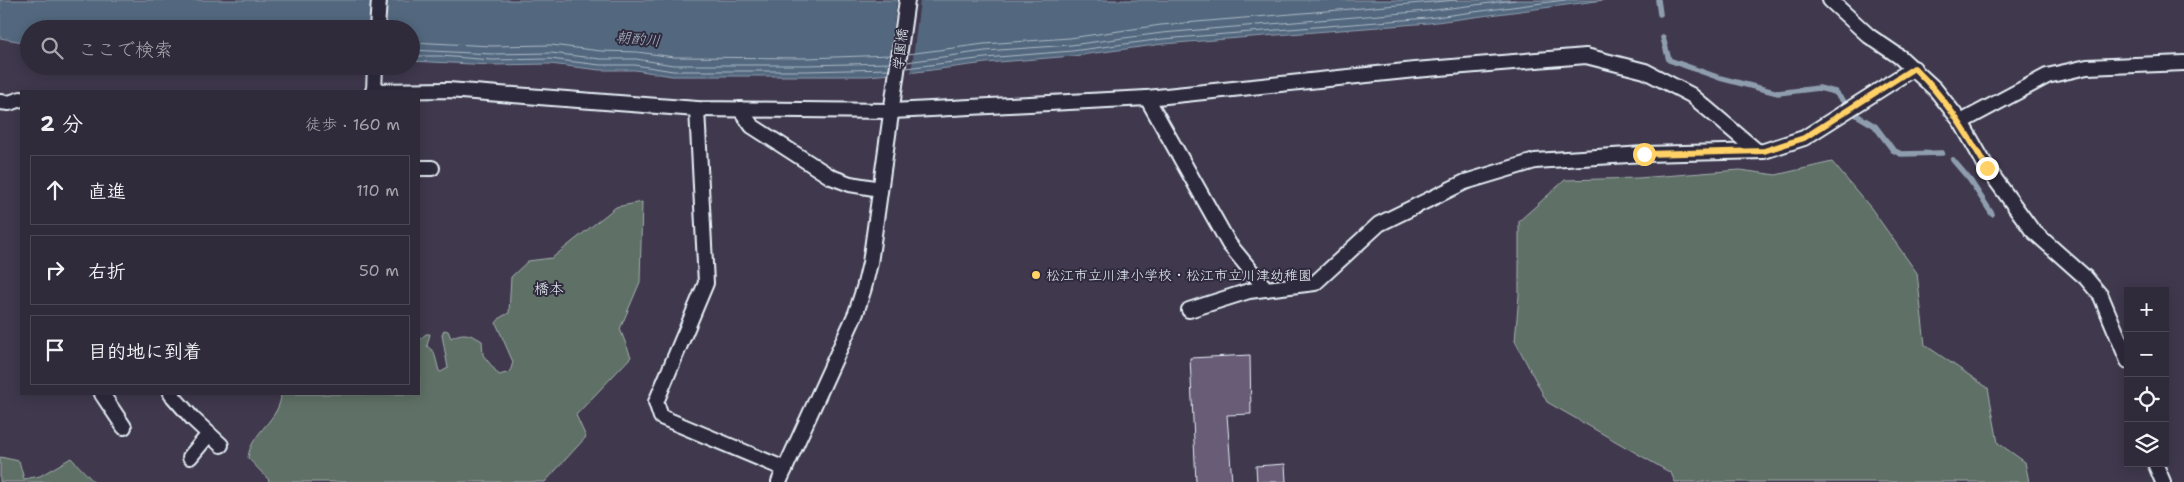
<!DOCTYPE html>
<html lang="ja">
<meta charset="utf-8">
<style>
:root{--surface:#302b3a;--page:#383342;--text:#f1f3f6;--muted:#a8a7af;--line:#4b4754}
body{margin:0;font-family:"Shantell Sans","Klee One",sans-serif;background:var(--page);color:var(--text)}
.controls{position:absolute;right:15px;bottom:15px;display:grid;overflow:hidden;border-radius:0px;box-shadow:0 2px 12px #0003}
.controls button{width:45px;height:45px;display:grid;place-items:center;padding:0;border:0;border-bottom:1px solid var(--line);background:var(--surface);color:var(--text);font:25px sans-serif}
.stop{position:absolute;width:15px;height:15px;margin:-11px;border:4px solid #ffd166;border-radius:50%;background:#fff}
.stop.end{background:#ffd166;border-color:#fff;box-shadow:0 1px 5px #0008}
.list{margin:0;padding:0;list-style:none}
h2{display:flex;justify-content:space-between;align-items:center;height:65px;margin:0;padding:0 20px;font-size:21px}
h2 small{font-size:16px;font-weight:400;color:var(--muted)}
.list li{display:grid;grid-template-columns:32px 1fr auto;gap:15px;align-items:center;box-sizing:border-box;height:70px;margin:0 10px 10px;padding:0 10px;border:1px solid var(--line);border-radius:0px}
.list b{display:block;font-size:19px;white-space:nowrap}
.list em{font-size:16px;font-style:normal;color:var(--muted)}
.icon{flex:none;width:28px;height:28px;fill:none;stroke:currentColor;stroke-width:2;stroke-linecap:round;stroke-linejoin:round}
.map{position:relative;flex:none;width:2184px;height:482px;overflow:hidden}
.search{position:absolute;background:var(--surface);box-shadow:0 2px 12px #0003;left:20px;top:20px;width:400px;height:55px;display:flex;align-items:center;gap:12px;box-sizing:border-box;padding:0 18px;border-radius:28px;color:var(--muted);font-size:19px}
.panel{position:absolute;background:var(--surface);box-shadow:0 2px 12px #0003;left:20px;top:90px;width:400px;height:305px;border-radius:0px}
.map>svg:first-child{display:block}
.green{fill:#5f6f66;stroke:#a4b0af}
.water{fill:#53677e;stroke:#8f9eaf}
.pier{fill:#40394e}
.lines{fill:none;stroke-linecap:round;stroke-linejoin:round}
.shore{stroke:#acbac7;stroke-width:1}
.stream{stroke:#8f9eaf;stroke-width:5.5}
.building{fill:#685b77;stroke:#e8f1f8}
.street-casing{stroke:#e8f1f8;stroke-width:18}
.street{stroke:#2f2a3d;stroke-width:14}
.route{stroke:#ffd166;stroke-width:6}
.poi-dot{fill:#ffd166;stroke:#2f2a3d;stroke-width:2}
.labels{text-anchor:middle;dominant-baseline:central;stroke-width:4;stroke-linejoin:round;paint-order:stroke}
.street-label{font-size:14px;fill:#e8f1f8;stroke:#2f2a3d}
.poi-label{font-size:14px;fill:#e8f1f8;stroke:#2f2a3d;text-anchor:start}
.water-label{font-size:15px;font-style:italic;fill:#acbac7;stroke:#2f2a3d}
.neighbourhood-label{font-size:15px;fill:#e8f1f8;stroke:#2f2a3d}
</style>
<div class="map">
<svg width="2184" height="482" viewBox="0 0 2184 482">
<rect width="100%" height="100%" fill="#40394e"/>
<filter id="ink" filterUnits="userSpaceOnUse"><feTurbulence type="fractalNoise" baseFrequency=".02" numOctaves="2"/><feDisplacementMap in="SourceGraphic" scale="10" xChannelSelector="R" yChannelSelector="G"/><feConvolveMatrix kernelMatrix="1 2 1 2 8 2 1 2 1" color-interpolation-filters="sRGB"/></filter>
<g filter="url(#ink)">
<!-- green -->
<g class="green">
<path d="M1832,162l39,46 46,65 8,72 63,43 10,55 27,19 4,20h-354l-4,-9 -124,-71 -32,-61 4,-46v-74l46,-41 73,-2 102,-8 36,5z"/>
<path d="M642,202l-2,80 -20,47 11,28 -55,58 10,22 -41,45h-277l1,-2 -21,-22c2,-25 33,-39 33,-64h138v-54l7,-6h4l-3,12 7,6 5,19 2,1 7,-4 -6,-33 2,-5 4,1 3,7c12,-7 20,-4 31,3l1,14 16,20 11,-3 3,-10 -17,-39 5,-6 8,-4 2,-36 17,-16 24,-3 64,-51z"/>
<path d="M0,457l19,4 5,18 16,-3 31,-18 23,24h-94z"/>
</g>
<!-- water -->
<path class="water" d="M0,0h1604l-175,23 -266,21 -90,12 -87,7 -70,9 -49,4h-195l-37,-6h-35l-50,-6 -58,1 -81,-4v-32h-382v14l-29,-5z"/>
<!-- pier -->
<path class="pier" d="M897,0h23l-9,75 -24,2z"/>
<g class="lines">
<!-- shore -->
<g class="shore">
<path d="M411,42l81,4 59,-1 50,6 36,1 37,5 133,1 84,-3"/>
<path d="M411,50l81,4 59,-1 50,6h35l37,6h134l83,-2"/>
<path d="M908,54l76,-10 86,-6 91,-13 296,-25"/>
<path d="M411,56h29l52,4 58,-1 50,6h35l38,6h134l82,-2"/>
<path d="M907,62l78,-11 86,-6 91,-12 265,-22 88,-11"/>
<path d="M906,68l79,-10 87,-7 91,-12 265,-21 137,-18"/>
</g>
<!-- stream -->
<g class="stream">
<path d="M1658,0l2,14"/>
<path d="M1663,38l6,22 51,18 58,15 41,-5 16,4 9,10"/>
<path d="M1853,113l22,13 18,24 8,4 41,-1"/>
<path d="M1953,160l17,20 22,34"/>
</g>
</g>
<!-- building -->
<g class="building">
<path d="M1250,355l1,59 -24,1 5,67h-36l-6,-124z"/>
<path d="M1285,464l1,18h-29l-1,-16z"/>
</g>
<g class="lines">
<defs>
<g id="street">
<path d="M1830,0l39,36 31,21 35,32 26,33 26,46 45,62 54,48 15,18 27,65"/>
<path d="M377,29l2,-29"/>
<path d="M373,91l75,-1 249,19 195,2 255,-13"/>
<path d="M374,91l1,-25"/>
<path d="M0,102l9,1 12,-4"/>
<path d="M697,109l9,174 -50,119 5,15 124,52"/>
<path d="M740,109l12,17 79,51 19,7 30,5"/>
<path d="M1961,122l86,-46 40,-9 97,-4"/>
<path d="M419,168h13"/>
<path d="M1266,289l-37,-45 -82,-146 268,-28 171,-14 59,15 46,24 66,56"/>
<path d="M1189,310l60,-19 66,-8 64,-59 86,-42 70,-21 109,-7 120,-3 40,-13 110,-70"/>
<path d="M102,394l22,33"/>
<path d="M171,394l22,25 28,26"/>
<path d="M190,457l19,-23"/>
<path d="M2155,463l8,19"/>
<path d="M779,482l77,-169 8,-25 6,-25 37,-263"/>
</g>
</defs>
<!-- street casing -->
<use href="#street" class="street-casing"/>
<!-- street -->
<use href="#street" class="street"/>
</g>
</g>
<g class="lines" filter="url(#ink)">
<!-- route -->
<path class="route" d="M1644,154l120,-3 40,-13 110,-70c32,31 51,62 73,100"/>
</g>
<!-- markers -->
<circle class="poi-dot" cx="1036" cy="275" r="5"/>
<g class="labels">
<!-- street labels -->
<g class="street-label">
<text transform="translate(900 49) rotate(-83)">学園橋</text>
</g>
<!-- poi labels -->
<g class="poi-label">
<text x="1046" y="275">松江市立川津小学校・松江市立川津幼稚園</text>
</g>
<!-- water labels -->
<g class="water-label">
<text transform="translate(638 39) rotate(5)">朝酌川</text>
</g>
<!-- neighbourhood labels -->
<g class="neighbourhood-label">
<text x="549" y="289">橋本</text>
</g>
</g>
</svg>
<div class="controls">
<button>+</button>
<button>−</button>
<button><svg class="icon" aria-label="locate" viewBox="0 0 24 24"><circle cx="12" cy="12" r="6"/><path d="M12 2v4M12 18v4M2 12h4M18 12h4"/></svg></button>
<button><svg class="icon" aria-label="layers" viewBox="0 0 24 24"><path d="M12 4l9 5-9 5-9-5zM3 14l9 5 9-5"/></svg></button>
</div>
<div class="stop" style="left:1644px;top:154px"></div>
<div class="stop end" style="left:1987px;top:168px"></div>
<div class="search"><svg class="icon" aria-label="search" viewBox="0 0 24 24"><circle cx="10" cy="10" r="6"/><path d="M15 15l6 6"/></svg>ここで検索</div>
<section class="panel">
<h2>2 分<small>徒歩 · 160 m</small></h2>
<ul class="list">
<li><svg class="icon" aria-label="ahead" viewBox="0 0 24 24"><path d="M12 20V5M6 11l6-6 6 6"/></svg><div><b>直進</b></div><em>110 m</em></li>
<li><svg class="icon" aria-label="right" viewBox="0 0 24 24"><path d="M7 20v-9h11M14 6l5 5-5 5"/></svg><div><b>右折</b></div><em>50 m</em></li>
<li><svg class="icon" aria-label="arrive" viewBox="0 0 24 24"><path d="M6 21V4h12l-3 4 3 4H6"/></svg><div><b>目的地に到着</b></div></li>
</ul>
</section>
</div>
